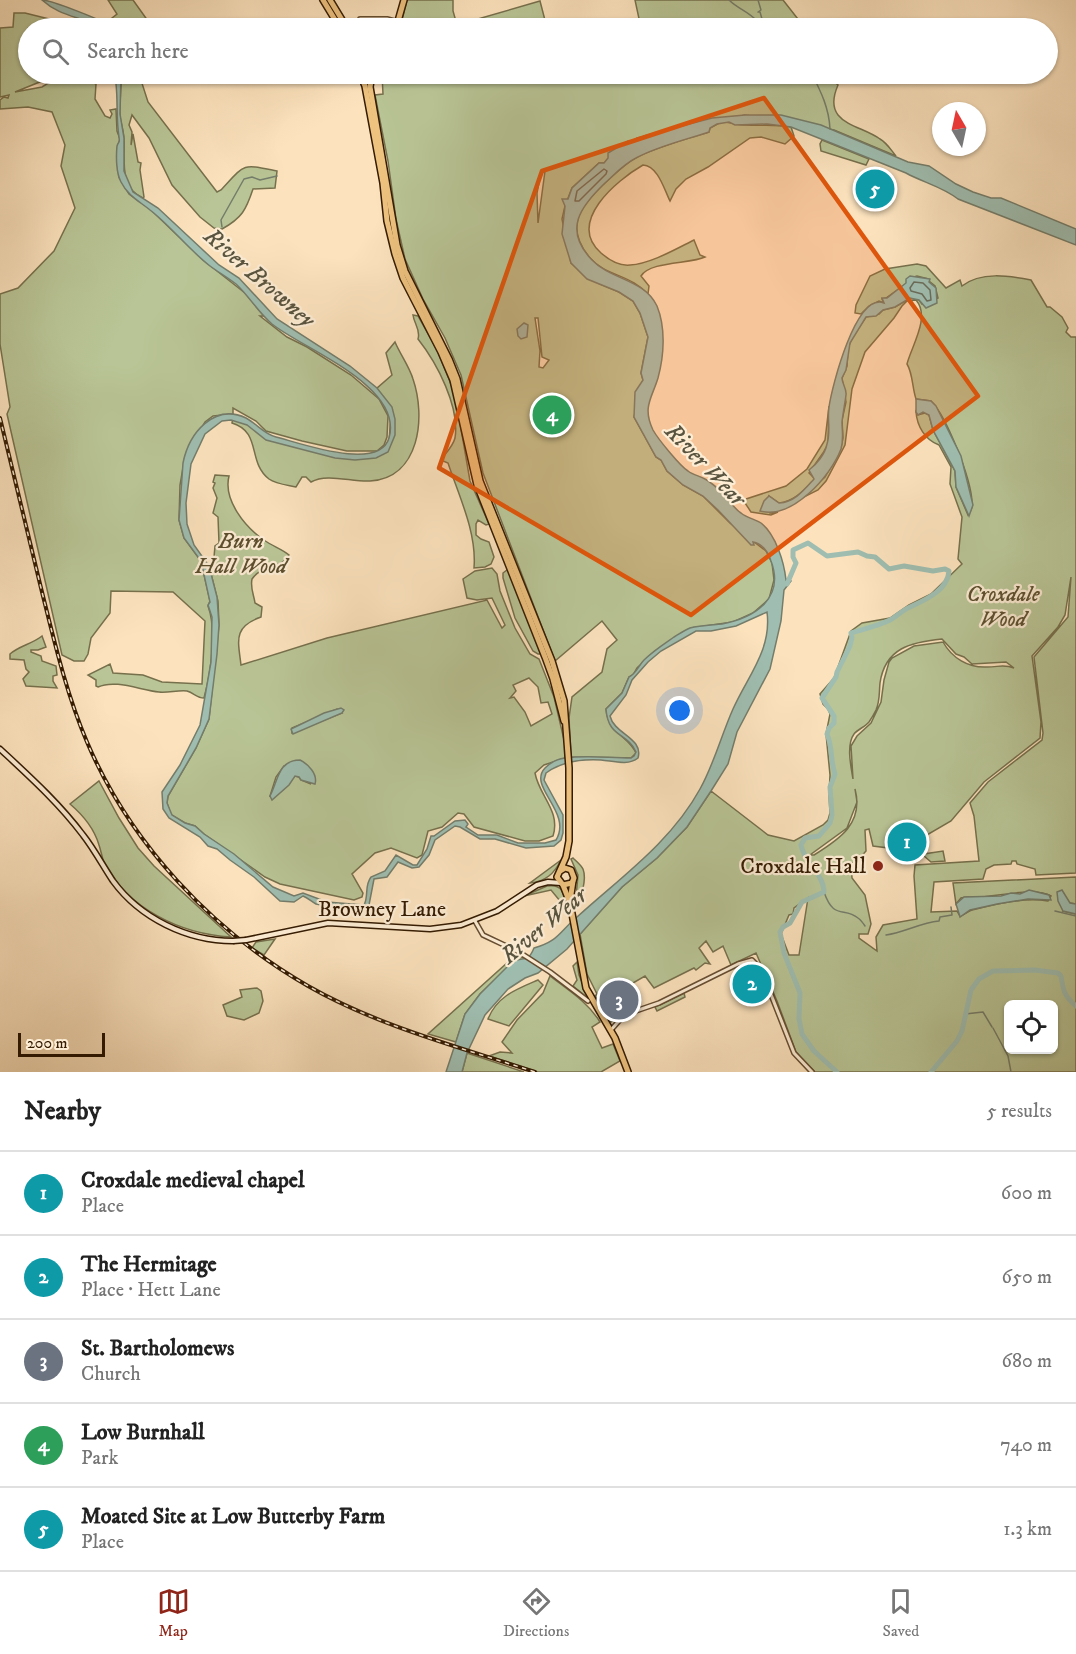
<!DOCTYPE html>
<meta charset="utf-8">
<style>
:root{--surface:#fff;--page:#f2f2f2;--text:#222;--muted:#767676;--line:#e0e0e0;--accent:#8f2418}
body{margin:0;font-family:"IM FELL DW Pica",serif;background:var(--page);color:var(--text)}
.controls{position:absolute;right:18px;bottom:18px;display:grid;overflow:hidden;border-radius:9px;box-shadow:0 2px 4px #0004}
.controls button{width:54px;height:54px;display:grid;place-items:center;padding:0;border:0;border-bottom:2px solid var(--line);background:var(--surface);color:var(--text);font:30px sans-serif}
.compass{position:absolute;left:932px;top:102px;width:54px;height:54px;border-radius:50%;background:var(--surface);box-shadow:0 2px 4px #0004;rotate:351deg}
.scale{position:absolute;left:18px;bottom:15px;width:87px;box-sizing:border-box;padding-left:6px;border:3px solid #341b02;border-top:0;font-size:16px;line-height:21px;white-space:nowrap;color:#341b02;-webkit-text-stroke:4px #fdedd5;paint-order:stroke}
.you{position:absolute;left:680px;top:711px;width:21px;height:21px;margin:-15px;border:4px solid #fff;border-radius:50%;background:#1a73e8;box-shadow:0 0 0 9px #1a73e833}
.badge{display:grid;place-items:center;width:39px;height:39px;border-radius:50%;background:var(--accent);color:#fff;font-size:20px;font-weight:700}
.pin{position:absolute;translate:-50% -50%;border:3px solid #fff;box-shadow:0 2px 6px #0006}
.list{margin:0;padding:0;list-style:none}
h2{display:flex;justify-content:space-between;align-items:center;height:78px;margin:0;padding:0 24px;font-size:26px}
h2 small{font-size:20px;font-weight:400;color:var(--muted)}
.list li{display:grid;grid-template-columns:39px 1fr auto;gap:18px;align-items:center;box-sizing:border-box;height:84px;padding:0 24px;border-top:2px solid var(--line)}
.list b{display:block;font-size:22px;white-space:nowrap}
.list p{margin:0;font-size:20px;white-space:nowrap;color:var(--muted)}
.list em{font-size:20px;font-style:normal;color:var(--muted)}
.icon{flex:none;width:33px;height:33px;fill:none;stroke:currentColor;stroke-width:2;stroke-linecap:round;stroke-linejoin:round}
.map{position:relative;flex:none;width:1076px;height:1072px;overflow:hidden}
.search{position:absolute;background:var(--surface);box-shadow:0 2px 4px #0004;left:18px;right:18px;top:18px;height:66px;display:flex;align-items:center;gap:15px;box-sizing:border-box;padding:0 21px;border-radius:33px;color:var(--muted);font-size:22px}
.sheet{height:498px;background:var(--surface)}
nav{display:flex;justify-content:space-around;align-items:center;box-sizing:border-box;height:84px;border-top:2px solid var(--line);background:var(--surface);font-size:16px;color:var(--muted)}
nav a{display:grid;justify-items:center;gap:3px}
nav .on{color:var(--accent)}
.map>svg:first-child{display:block}
.green{fill:#b9c596;stroke:#76704c;stroke-width:1.5;fill-rule:evenodd}
.water{fill:#9fbeb1;stroke:#747d6b;stroke-width:1.5}
.lines{fill:none;stroke-linecap:round;stroke-linejoin:round}
.shore{stroke:#6a6c5a;stroke-width:1.5}
.stream{stroke:#747d6b;stroke-width:1.5}
.river{stroke:#9fbeb1;stroke-width:5}
.minor-casing{stroke:#664d31;stroke-width:6}
.secondary-casing{stroke:#341b02;stroke-width:7}
.primary-casing{stroke:#341b02;stroke-width:8}
.trunk-casing{stroke:#341b02;stroke-width:8}
.minor{stroke:#fdedd5;stroke-width:3}
.secondary{stroke:#fdedd5;stroke-width:4}
.primary{stroke:#eec27f;stroke-width:5}
.trunk{stroke:#eec27f;stroke-width:5}
.rail-casing{stroke:#341b02;stroke-width:4}
.rail{stroke:#fdedd5;stroke-width:1.5;stroke-dasharray:4.5;stroke-linecap:butt}
.secondary-bridge-casing{stroke:#341b02;stroke-width:7;stroke-linecap:butt}
.secondary-bridge{stroke:#fdedd5;stroke-width:4}
.marked{fill:#df560c;fill-opacity:0.2;stroke:#df560c;stroke-width:4.5;stroke-linejoin:round}
.poi-dot{fill:#8f2418;stroke:#fdedd5;stroke-width:2}
.labels{text-anchor:middle;dominant-baseline:central;stroke-width:4.5;stroke-linejoin:round;paint-order:stroke}
.park-label{font-size:22px;font-style:italic;fill:#5c4e2e;stroke:#fdedd5}
.poi-label{font-size:22px;fill:#341b02;stroke:#fdedd5;text-anchor:end}
.street-label{font-size:22px;fill:#341b02;stroke:#fdedd5}
.water-label{font-size:24px;font-style:italic;fill:#59543f;stroke:#fdedd5}
</style>
<div class="map">
<svg width="1076" height="1072" viewBox="0 0 1076 1072">
<rect width="100%" height="100%" fill="#fce3be"/>
<filter id="stains"><feTurbulence type="fractalNoise" baseFrequency=".00333" numOctaves="4"/><feColorMatrix values="0 0 0 0 .2 0 0 0 0 .09 0 0 0 0 .02 0 0 0 .5 -.17"/></filter>
<radialGradient id="worn" r=".72"><stop offset=".6" stop-color="#630" stop-opacity="0"/><stop offset="1" stop-color="#630" stop-opacity=".3"/></radialGradient>
<!-- green -->
<g class="green">
<path d="M108,0h25l15,21 -6,7h-28l-7,-6 10,-8z"/>
<path d="M407,0h46v11l4,14 83,-24 7,27h-147z"/>
<path d="M635,0h148l22,28h-164z"/>
<path d="M14,13h11l36,9 3,6h-36v46h26l-7,5 -32,13 27,-5 19,-12 28,-1 -1,6 8,4 -1,15 10,17 5,2 2,-4 -2,-4 6,-1 1,22 3,8 -3,10 2,28 10,17 21,15 53,51 42,33 19,23h-4l27,21 20,10 44,28 28,24 9,17 -1,21 -3,8 -7,6h-30l-45,-10 -36,-10 -10,-10 -23,-13v6l-20,2 -8,6 -20,34 -5,29 -1,35 5,18 17,23 9,40 -2,5c9,24 3,66 -4,92 -7,0 -10,-5 -17,-7 -9,-1 -19,2 -28,1 -19,-2 -44,-13 -61,-5l-2,-1v-6l-8,-5 22,-11 3,9 30,2 19,7 40,2 3,-63 -32,-29 -62,-1 -1,22 -19,25 -3,16 -4,7h-10l-12,-6 -55,-241 3,-7 -10,-63v-50l18,-6 36,-37 21,-43 -14,-42 4,-21 -13,-33 -24,-5 -28,2v-9l4,-3 4,1 1,-3 -9,2v-69l13,-1z"/>
<path d="M121,74h18l9,28 69,90 4,-2c25,-27 20,-26 56,-19l-2,17 -22,1c-7,21 -11,29 -31,40l-8,-1 -14,-11 -28,-32 -23,-47 -17,-23 -3,10 3,7 -1,13 2,-11 5,28 3,1 -1,7 4,27 -1,1c-24,-10 -18,-38 -19,-58 0,-8 -3,-16 -4,-24 -1,-14 2,-28 1,-42z"/>
<path d="M382,74h179l4,9 60,-9h200l13,11c-17,39 21,39 42,54 7,4 11,11 16,17l-62,-26 -89,-15 -108,23 -33,25h-5l-27,25 -7,18 -3,13 9,44 27,20 21,9 14,9 7,12 8,24 -7,36 2,7 -9,37 22,40 5,3 6,11 16,14 20,11 27,27 36,28 6,12 2,17 -5,19 -16,14 -20,9 -42,6 -36,23 -18,17 -4,7 -4,2 -7,16 -16,16c2,25 22,26 30,44l-5,5 -60,-1 -2,-39 3,-21 30,-25 5,-23 10,-9 -15,-19 -47,40 -72,-188 -22,-98 -16,-37 -22,-39 -18,-40 -9,-40 -8,-58 -13,-66 8,-1zM545,171l-7,52 -1,-30 4,-21zM535,318h3l4,39 7,3 -6,8 -4,-1 1,-16z"/>
<path d="M721,122c9,0 16,3 25,3 16,1 29,-1 45,2l3,9 -9,8 -24,-7 -11,1 -42,29 -22,12 -10,10 -6,12c-6,-12 -12,-35 -27,-36 -26,15 -77,57 -42,88 8,7 19,13 29,12 20,-1 46,-16 64,-25l6,15 5,2c-14,7 -55,4 -64,19l8,10 -1,8c-4,-4 -9,-8 -14,-11 -15,-9 -32,-11 -44,-25 -27,-32 -9,-53 17,-77 10,-9 19,-19 32,-25 22,-10 47,-17 70,-24l1,-4z"/>
<path d="M822,140l47,19 -3,6 -45,-14 -1,-7z"/>
<path d="M866,175l27,13 -6,12 -10,-5 -6,8 -6,-3 3,-5 -9,-5z"/>
<path d="M917,264l9,2 20,22 14,-8 2,6c19,-15 47,-10 69,-6l16,27h3l12,10 6,11 -2,4 5,5h5v536l-40,2 -1,-6 -18,-5 -1,-3h-4l-1,3 -17,1 -8,4 -3,10 -49,3 -3,30 26,-1 3,5c4,-1 8,-5 12,-6 24,-6 52,-13 76,-9l3,-5c-19,-11 -62,4 -84,1l-6,1 -5,6 -3,-21 123,-6v27l-6,-1 -7,8 13,3v158h-261l-19,-20 -19,-51 -21,-48 -25,12 -8,-19 -10,6 -7,-11 -7,7 11,16 -5,-1 -9,7 -2,-2 -40,20 -9,-12 -26,15 13,19 -9,4 -2,-2 -9,4 2,4 -3,2 -16,-26 2,-2 -10,-20 -7,-40 42,-47 35,-29 30,-31 24,-36 57,44 26,6 29,-16 5,-5 2,-7 -1,-18 1,-20 -4,-41 4,-20 -2,-5 -5,-5 -3,-10 14,-16 17,-47 11,-8 28,-5 19,-13 22,-11 31,-30 -4,-5 4,-42 -12,-33 1,-17 -12,-22c-14,-5 -22,-19 -23,-33l2,3 7,-2 4,2 4,15 22,41 1,16 12,28c3,-4 5,-8 4,-13 -1,-23 -25,-85 -41,-101l-15,-2c-4,-12 -3,-25 -9,-35 4,-17 24,-47 9,-64l-9,1 -5,5 -8,12 -29,34 -13,37 -7,56 -19,36 -8,9 -12,6 3,-5 16,-14 16,-29 2,-10 -1,-18 4,-18 -4,-24 5,-12 1,-18 5,-12 13,-19 13,-3 4,-4 12,-3 15,-9 9,2 3,4 16,-6 -3,-12 -6,-5v-2l-12,-3 -10,3v4l-21,15 -4,1 2,4 -5,-2 -10,5 -8,8 -6,-1 1,-8 14,-29 15,-7zM1071,577l-3,40 -34,40 9,76 -1,7 -54,42 -18,21 4,13 5,45 -64,4 -1,11 3,43 -34,6 -7,12 1,14 -18,-13v-4h9l3,-10 -6,-29 -13,-17 -1,-14 7,-4 8,-9 -1,-21 4,-1 4,17 23,3 2,4 17,-4 2,-4 -1,-14 -20,2 -1,-2 23,-3 2,11 31,-18 33,-39 56,-44 1,-16 -9,-66 26,-29 7,-12zM942,639l14,15 8,3 8,7 34,-2 8,6c-10,-4 -15,-1 -27,-1 -19,1 -35,-9 -44,-25l-29,4 -22,12 -3,4 -5,18 -3,22 -10,21 -14,13 -6,10 2,33c-2,-12 -7,-34 1,-45 4,-5 11,-7 15,-12 2,-3 5,-8 7,-12 4,-9 3,-17 4,-27 5,-35 31,-41 62,-44zM855,789c9,34 -15,50 -41,66h-4l37,-27 10,-26zM808,898l-9,57h-10l-8,-21 8,-19 4,-1 1,-6zM1008,1005h46v45h-46z"/>
<path d="M413,315l5,1 19,34 18,44 15,87 19,43 -3,1 -8,-5 -2,4v11l5,4 8,3 5,15 -3,7 -6,3 -11,1c3,-35 -15,-72 -26,-105l-5,-2 -1,-3c5,-6 11,-12 13,-20 5,-31 -18,-75 -37,-99 3,-9 -4,-15 -5,-24z"/>
<path d="M395,342c5,12 14,24 18,37 13,38 7,99 -43,102 -19,1 -43,-8 -59,1l-5,-5h-4l-6,10c-9,-2 -20,-3 -27,-8 -22,-17 -7,-47 -37,-56l1,-6 8,2 19,15 85,23 32,-2 12,-12 2,-31 -15,-23 16,-14 -6,-22z"/>
<path d="M829,406l-1,38 -5,9 -14,20 6,6c-11,11 -20,22 -36,24l-10,-7 1,17 8,-1 -7,3 -20,-3 -8,-12 43,-14 21,-17 18,-29z"/>
<path d="M215,475l14,1c-6,24 16,51 35,64 8,6 18,9 25,15 -7,14 -27,9 -37,24 -2,9 2,16 3,24l7,4 -1,10c-28,10 -23,23 -20,48l86,-27 160,-38 15,28 3,-3 -13,-27 -15,2 -10,-2 -4,-19 12,-8 17,-3 5,6 3,17 15,37 15,26 9,5 15,38 11,47v14l-21,7 -9,8c4,23 26,38 18,63l-14,5h-14l-51,-14 -10,-13 -6,-1 -16,14 -14,4 -6,24 -5,3 -26,-10 -16,5 -23,21 11,19 -1,4 -8,3 -74,-16 -15,-7 -61,-43 -9,-8 -10,-3 -14,-8 -4,-12 1,-7 28,-48 13,-29 10,-94 -1,-24 -9,-35 5,-9 1,-11 4,-3 -1,-26 -5,-4 4,-15 -4,-10 2,-5 -2,-1zM529,678l9,9 3,16 7,-1 4,12 -21,12 -6,-14 -11,-15 -4,1 6,-7 -3,-6zM337,709l5,4 -50,20v-5zM284,766l27,18 -10,-4 -2,-3 -4,-1c-8,8 -12,18 -25,20l6,-19z"/>
<path d="M507,570l2,2 32,82h-3l-5,-3 -18,-33 -12,-40v-5z"/>
<path d="M42,636l4,11 -8,3h-7v2l10,4 1,5 14,5 1,9 -4,1v5l4,7 -31,-2 -3,-7 6,-7 -3,-3 -2,-9 -14,-1v-5c9,-8 22,-10 32,-18z"/>
<path d="M99,781l20,37 19,30 16,18 77,71c-51,-3 -102,-28 -127,-74 -2,-6 -3,-12 -5,-18 -5,-17 -16,-30 -29,-41z"/>
<path d="M943,851l2,10 -14,1 -7,-6v-2z"/>
<path d="M573,858c3,3 8,7 10,11 4,10 -2,32 -8,39l3,-33 -7,-16z"/>
<path d="M561,860c-7,14 -15,21 -31,23z"/>
<path d="M547,886c20,-3 15,13 23,27l-19,-23 -27,6z"/>
<path d="M275,939l-11,16 -12,-7 4,-6z"/>
<path d="M517,954l8,5 -9,1 -36,34 -15,20 -9,28 -28,-8z"/>
<path d="M577,962l2,13 10,24 -16,-13 4,-6 -4,-14z"/>
<path d="M550,976c18,14 38,26 50,46l-8,5 10,21 11,-4 7,17 -19,11h-63l-49,-16 11,-4 12,1 -10,-11 15,-22 26,-27z"/>
<path d="M538,980l5,5 -34,41 -21,-7c9,-23 29,-30 50,-39z"/>
<path d="M257,988l4,3 2,10 -4,12 -15,7 -17,-4 -4,-11 19,-8 -2,-7z"/>
<path d="M684,993l1,4 -28,14 -2,-4z"/>
<path d="M467,1053l57,19h-62z"/>
</g>
<!-- water -->
<g class="water">
<path d="M42,0c9,0 63,21 72,28 -11,1 -18,-4 -28,-7 -17,-6 -31,-9 -44,-21z"/>
<path d="M107,74l7,4v-4h7l-1,40 4,24v33l9,21 25,16 61,57 20,13 38,41 73,47 27,22 15,19 3,12v16l-7,17 -12,6 -21,2 -20,-2 -69,-18 -19,-15 -16,-5 -9,1 -17,13 -14,30 -5,39 1,21 7,21 15,21 8,31 2,28 -2,29 -8,65 -13,29 -28,48 -1,7 5,12 13,8 10,3 9,8 30,20 39,33 21,9 9,-3 24,9 37,3c5,-9 0,-19 7,-28l14,-6 11,-16 17,10h4l10,-16 4,-13h3l21,-15 10,-1 3,4 -2,3 12,8h19l21,8h27l11,-3c17,-28 -29,-53 -11,-72 6,-6 11,-9 20,-10 22,-3 44,0 66,0l3,-2 2,-4c-9,-20 -28,-14 -30,-43l16,-16 7,-16c7,-3 10,-12 15,-17 9,-9 20,-16 30,-23 5,-3 11,-7 16,-9 10,-3 22,-3 32,-4 33,-6 63,-26 49,-63 -3,-9 -8,-17 -18,-19l1,3h-3l-33,-35 -15,-14 -20,-11 -16,-14 -6,-11 -5,-3 -22,-40 1,-25 8,-12 -2,-7 7,-36 -8,-24 -7,-12 -14,-9 -32,-13 -16,-16 -9,-29 3,-28 -3,-7h6l4,-11 27,-25h5l4,-5v-5l20,-12 5,1 11,-6 68,-18 33,-3h36l40,10 87,37 21,4 27,18 17,8 18,6h10l75,31v16l-118,-46c-15,-12 -36,-17 -52,-26l-115,-46 -24,-3 -32,1 -6,-3 -12,2 -7,4 -1,4c-24,8 -51,14 -73,26 -12,6 -21,16 -31,25 -25,24 -42,47 -13,77 19,20 52,19 65,46 9,22 7,50 1,72 -6,20 -16,29 -5,52 5,9 27,36 35,41 5,4 12,5 17,8 6,3 12,9 18,14 6,6 10,15 18,20 6,5 14,6 20,10 15,12 23,39 25,57l3,-2 2,3 -7,9 -3,31 -11,48 -33,63 -9,32 -17,27 -24,36 -30,31 -35,29 -55,62 -29,24 -13,5 -17,11 -23,26 -18,38 -5,19h-16l19,-58 15,-20 32,-32c11,-7 15,3 22,-14 25,-7 25,-16 43,-31 44,-40 94,-75 123,-128 14,-25 21,-53 33,-80 14,-32 39,-59 34,-97l-31,14 -25,5h-15l-35,20 -13,11 -16,18 -6,15 -16,21c4,18 34,22 28,42 -10,8 -25,3 -37,2 -19,-1 -39,1 -55,13l-2,7 19,35v18l-2,7 -7,6 -28,2 -31,-9h-15l-20,-12 -5,-1 -20,14 -6,15 -10,12 -7,1 -14,-6 -11,15 -13,2 -5,26c-9,7 -41,2 -53,-1 -4,-2 -8,-6 -13,-8l-9,6 -14,-1 -26,-24 -24,-17 -13,-11 -9,-3 -8,-9 -31,-19 -6,-9 -1,-17 18,-27 20,-40 11,-63 1,-45 -4,-12 2,-3 -9,-41 -17,-23 -5,-18 4,-57c6,-30 31,-60 63,-45 11,6 18,16 30,19 24,6 103,35 113,1 15,-52 -86,-89 -117,-114 -14,-12 -23,-28 -36,-40 -9,-7 -18,-12 -26,-18 -22,-17 -39,-40 -60,-56 -11,-9 -22,-14 -29,-28 -5,-9 -5,-26 -4,-36 2,-6 3,-2 2,-9 -3,-18 -1,-35 -3,-53l-1,-4z"/>
<path d="M910,276l20,3 -1,3 7,6 1,15 -11,5 -7,-8 -9,-2 -15,9 -12,3 -7,6 -10,1 -16,26 -4,27 -4,8c0,6 5,11 4,17 -1,8 -3,18 -4,27 0,9 2,17 -1,27 -10,27 -49,71 -81,62l4,-10 5,-5 10,7c16,-1 25,-13 35,-24l-5,-9c8,-6 16,-16 18,-26 4,-12 0,-25 2,-37 3,-21 27,-115 55,-104l-2,-5h5l19,-15v-4z"/>
<path d="M524,323l4,2 -1,12 -6,2 -3,-3 -1,-7z"/>
<path d="M916,399l15,2 5,5 25,50 12,49 -4,11 -13,-29 -1,-16 -22,-41 -4,-15 -6,-3 -5,3 -2,-3z"/>
<path d="M341,708l3,2 -2,3 -49,21 -2,-5 33,-16z"/>
<path d="M300,760c8,4 18,14 15,24l-14,-4 -2,-3 -4,-1 -6,9 -17,15 -2,-4c8,-15 8,-36 30,-36z"/>
<path d="M1029,890l20,5 2,5 -23,-1 -31,5 -27,6 -10,7 -4,-13 8,-7 37,-1 10,-3 9,1z"/>
<path d="M1062,890l8,13 6,1v10l-13,-3 -5,-10 -1,-9z"/>
</g>
<g class="lines">
<!-- shore -->
<g class="shore">
<path d="M604,169l3,2 -1,3 -27,27h-4l2,-10z"/>
<path d="M914,282l9,1 7,7 1,10 -4,1 -5,-7 -11,-3 -1,-3z"/>
</g>
<!-- stream -->
<g class="stream">
<path d="M729,0c9,9 19,11 28,21l8,-2 7,9"/>
<path d="M758,0l3,10 -3,2h2l2,7"/>
<path d="M812,74c9,18 17,34 18,55"/>
<path d="M222,227l-1,-7 23,-41 8,-2 8,3 17,-4"/>
<path d="M824,892c10,29 20,14 34,26 3,2 5,5 7,8"/>
<path d="M1055,911l21,5"/>
<path d="M886,935c19,-3 34,-12 53,-14l1,-4 12,-2 -1,-8"/>
<path d="M965,1014l18,-2 9,15"/>
<path d="M993,1028l15,28 3,16"/>
</g>
<!-- river -->
<g class="river">
<path d="M787,584l9,-21 -3,-6v-7l15,-7 19,13 31,-4 9,4 8,1 14,12 15,-3 29,5 12,-2 4,2c-1,19 -24,29 -39,36 -7,3 -13,9 -20,13 -12,6 -27,9 -39,13l1,4 -2,9 -13,26 -1,5 -14,21 12,18v7l-5,5 -2,6c6,14 3,26 8,40l-5,13 2,28 -2,8 -11,13 -14,2 -4,7c3,18 23,29 23,47l-22,10 -12,21 -7,4 -3,5 4,21 16,40 -1,26 3,15 12,17 23,21"/>
<path d="M931,1072l26,-31 5,-10 9,-41 8,-11 14,-8 42,-1 23,3 3,3c2,14 3,20 15,30"/>
</g>
<defs>
<g id="minor">
<path d="M360,19h27l11,3"/>
<path d="M475,921l8,14 36,17 31,20 38,29"/>
<path d="M611,1030l13,-15 35,-12 79,-39 14,-4 9,9 33,84 18,19"/>
</g>
<g id="secondary">
<path d="M0,749c29,27 59,54 83,86 11,14 20,31 30,46 27,37 74,60 120,60"/>
<path d="M246,940l82,-17 102,6 31,-4 36,-14 40,-26 11,-3 13,1"/>
</g>
<path id="primary" d="M396,28l8,-28"/>
<g id="trunk">
<path d="M323,0l17,28"/>
<path d="M330,0l17,28"/>
<path d="M360,74l5,12 18,97 4,38 8,33 8,24 38,74 12,28 24,105 68,172 8,22 11,42"/>
<path d="M372,74l-2,13 27,158 8,26 44,88 8,20 23,102 72,180 12,40 5,67v73l-3,16 -9,20 6,8 9,-2 2,-5 -3,-8 -6,-2 -5,3"/>
<path d="M563,885l7,18 16,85 29,50 13,34"/>
<path d="M570,901l3,-20"/>
</g>
</defs>
<!-- minor casing -->
<use href="#minor" class="minor-casing"/>
<!-- secondary casing -->
<use href="#secondary" class="secondary-casing"/>
<!-- primary casing -->
<use href="#primary" class="primary-casing"/>
<!-- trunk casing -->
<use href="#trunk" class="trunk-casing"/>
<!-- minor -->
<use href="#minor" class="minor"/>
<!-- secondary -->
<use href="#secondary" class="secondary"/>
<!-- primary -->
<use href="#primary" class="primary"/>
<!-- trunk -->
<use href="#trunk" class="trunk"/>
<defs>
<path id="rail" d="M0,418c14,57 27,113 41,170 13,52 25,105 46,154 43,101 125,189 221,244 70,40 151,61 227,86"/>
</defs>
<!-- rail casing -->
<use href="#rail" class="rail-casing"/>
<!-- rail -->
<use href="#rail" class="rail"/>
<defs>
<path id="secondary-bridge" d="M233,941l13,-1"/>
</defs>
<!-- secondary-bridge casing -->
<use href="#secondary-bridge" class="secondary-bridge-casing"/>
<!-- secondary-bridge -->
<use href="#secondary-bridge" class="secondary-bridge"/>
</g>
<!-- marked area -->
<path class="marked" d="M764,98l214,298 -287,219 -252,-147 103,-297z"/>
<!-- markers -->
<circle class="poi-dot" cx="878" cy="866" r="6"/>
<g class="labels">
<!-- park labels -->
<g class="park-label">
<text x="241" y="541">Burn<tspan x="241" dy="25">Hall Wood</tspan></text>
<text x="1003" y="594">Croxdale<tspan x="1003" dy="25">Wood</tspan></text>
</g>
<!-- poi labels -->
<g class="poi-label">
<text x="866" y="866">Croxdale Hall</text>
</g>
<!-- street labels -->
<g class="street-label">
<text x="382" y="909">Browney Lane</text>
</g>
<!-- water labels -->
<g class="water-label">
<text transform="translate(259 278) rotate(41)">River Browney</text>
<text transform="translate(705 465) rotate(46)">River Wear</text>
<text transform="translate(544 926) rotate(-40)">River Wear</text>
</g>
</g>
<rect width="100%" height="100%" filter="url(#stains)"/>
<rect width="100%" height="100%" fill="url(#worn)"/>
</svg>
<div class="controls">
<button><svg class="icon" aria-label="locate" viewBox="0 0 24 24"><circle cx="12" cy="12" r="6"/><path d="M12 2v4M12 18v4M2 12h4M18 12h4"/></svg></button>
</div>
<svg class="compass" viewBox="-18 -18 36 36"><path d="M0-13l5 13h-10z" fill="#e53935"/><path d="M0 13l5-13h-10z" fill="#767676"/></svg>
<div class="scale">200 m</div>
<div class="you"></div>
<div class="pin badge" style="left:907px;top:842px;background:#0f9aa8">1</div>
<div class="pin badge" style="left:752px;top:984px;background:#0f9aa8">2</div>
<div class="pin badge" style="left:619px;top:1000px;background:#6b7280">3</div>
<div class="pin badge" style="left:552px;top:415px;background:#2e9e5b">4</div>
<div class="pin badge" style="left:875px;top:189px;background:#0f9aa8">5</div>
<div class="search"><svg class="icon" aria-label="search" viewBox="0 0 24 24"><circle cx="10" cy="10" r="6"/><path d="M15 15l6 6"/></svg>Search here</div>
</div>
<section class="sheet">
<h2>Nearby<small>5 results</small></h2>
<ul class="list">
<li><span class="badge" style="background:#0f9aa8">1</span><div><b>Croxdale medieval chapel</b><p>Place</p></div><em>600 m</em></li>
<li><span class="badge" style="background:#0f9aa8">2</span><div><b>The Hermitage</b><p>Place · Hett Lane</p></div><em>650 m</em></li>
<li><span class="badge" style="background:#6b7280">3</span><div><b>St. Bartholomews</b><p>Church</p></div><em>680 m</em></li>
<li><span class="badge" style="background:#2e9e5b">4</span><div><b>Low Burnhall</b><p>Park</p></div><em>740 m</em></li>
<li><span class="badge" style="background:#0f9aa8">5</span><div><b>Moated Site at Low Butterby Farm</b><p>Place</p></div><em>1.3 km</em></li>
</ul>
</section>
<nav>
<a class="on"><svg class="icon" aria-label="map" viewBox="0 0 24 24"><path d="M3 6l6-2 6 2 6-2v14l-6 2-6-2-6 2zM9 4v14M15 6v14"/></svg>Map</a>
<a><svg class="icon" aria-label="directions" viewBox="0 0 24 24"><path d="M12 3l9 9-9 9-9-9zM9 14v-3h6M13 9l2 2-2 2"/></svg>Directions</a>
<a><svg class="icon" aria-label="saved" viewBox="0 0 24 24"><path d="M7 4h10v16l-5-4-5 4z"/></svg>Saved</a>
</nav>
